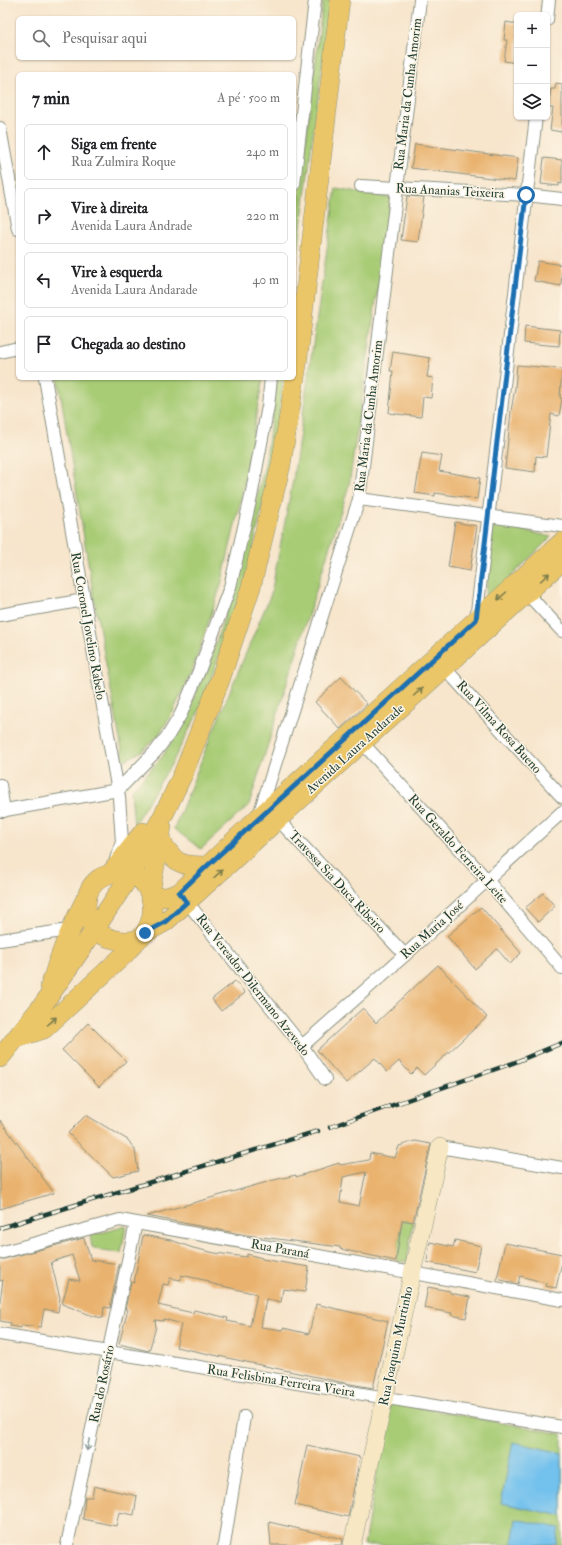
<!DOCTYPE html>
<html lang="pt">
<meta charset="utf-8">
<style>
:root{--surface:#fff;--page:#f6f6f6;--text:#202124;--muted:#757577;--line:#e0e0e0}
body{margin:0;font-family:"IM FELL Double Pica",serif;background:var(--page);color:var(--text)}
.controls{position:absolute;right:12px;top:12px;display:grid;overflow:hidden;border-radius:6px;box-shadow:0 1px 3px #0004}
.controls button{width:36px;height:36px;display:grid;place-items:center;padding:0;border:0;border-bottom:1px solid var(--line);background:var(--surface);color:var(--text);font:20px sans-serif}
.stop{position:absolute;width:12px;height:12px;margin:-9px;border:3px solid #1f6fb2;border-radius:50%;background:#fff}
.stop.end{background:#1f6fb2;border-color:#fff;box-shadow:0 1px 4px #0008}
.list{margin:0;padding:0;list-style:none}
h2{display:flex;justify-content:space-between;align-items:center;height:52px;margin:0;padding:0 16px;font-size:17px}
h2 small{font-size:13px;font-weight:400;color:var(--muted)}
.list li{display:grid;grid-template-columns:26px 1fr auto;gap:12px;align-items:center;box-sizing:border-box;height:56px;margin:0 8px 8px;padding:0 8px;border:1px solid var(--line);border-radius:6px}
.list b{display:block;font-size:15px;white-space:nowrap}
.list p{margin:0;font-size:13px;white-space:nowrap;color:var(--muted)}
.list em{font-size:13px;font-style:normal;color:var(--muted)}
.icon{flex:none;width:22px;height:22px;fill:none;stroke:currentColor;stroke-width:2;stroke-linecap:round;stroke-linejoin:round}
.map{position:relative;flex:none;width:562px;height:1545px;overflow:hidden}
.search{position:absolute;background:var(--surface);box-shadow:0 1px 3px #0004;left:16px;top:16px;width:280px;height:44px;display:flex;align-items:center;gap:10px;box-sizing:border-box;padding:0 14px;border-radius:6px;color:var(--muted);font-size:15px}
.panel{position:absolute;background:var(--surface);box-shadow:0 1px 3px #0004;left:16px;top:72px;width:280px;height:308px;border-radius:6px}
.map>svg:first-child{display:block}
.green{fill:#a8cc76;stroke:#648455}
.water{fill:#73c1ed;stroke:#497f90}
.building{fill:#e9b26e;fill-rule:evenodd}
.lines{fill:none;stroke-linecap:round;stroke-linejoin:round}
.street-casing{stroke:#8b9180;stroke-width:14}
.secondary-casing{stroke:#8b9180;stroke-width:18}
.primary-casing{stroke:#8b9180;stroke-width:20}
.street{stroke:#fff;stroke-width:12}
.secondary{stroke:#f7e8c3;stroke-width:17}
.primary{stroke:#ebc669;stroke-width:19}
.rail-casing{stroke:#1f3d34;stroke-width:4.5}
.rail{stroke:#fcf5e5;stroke-width:3;stroke-dasharray:9;stroke-linecap:butt}
.oneway{stroke:#7b7b4c}
.oneway2{stroke:#8f9e9a}
.route{stroke:#1f6fb2;stroke-width:5}
.labels{text-anchor:middle;dominant-baseline:central;stroke-width:3;stroke-linejoin:round;paint-order:stroke}
.street-label{font-size:13px;fill:#1f3d34;stroke:#fcf5e5}
</style>
<div class="map">
<svg width="562" height="1545" viewBox="0 0 562 1545">
<rect width="100%" height="100%" fill="#fcf5e5"/>
<filter id="ink" filterUnits="userSpaceOnUse"><feTurbulence type="fractalNoise" baseFrequency=".025" numOctaves="2"/><feDisplacementMap in="SourceGraphic" scale="8" xChannelSelector="R" yChannelSelector="G"/><feConvolveMatrix kernelMatrix="1 2 1 2 8 2 1 2 1" color-interpolation-filters="sRGB"/></filter>
<filter id="wash" filterUnits="userSpaceOnUse"><feTurbulence type="fractalNoise" baseFrequency=".012" numOctaves="4" result="noise"/><feDisplacementMap in="SourceGraphic" scale="16" xChannelSelector="R" yChannelSelector="G"/><feGaussianBlur stdDeviation="0.9" result="paint"/><feColorMatrix in="noise" values="0 0 0 0 0 0 0 0 0 0 0 0 0 0 0 0 0 1.4 0 .05"/><feComposite in="paint" operator="in"/></filter>
<g filter="url(#wash)">
<rect width="100%" height="100%" fill="#f7e5cc"/>
<!-- green -->
<g class="green">
<path d="M323,0h8l-28,211 -9,78v-52z"/>
<path d="M336,188l55,10 -42,287 -100,320 -48,44 -27,-20 37,-93 60,-142 22,-114z"/>
<path d="M58,378h205l-21,117 -21,90 -28,83 -20,44 -15,24 -16,15 -18,10 -30,-162z"/>
<path d="M277,378h7l-12,86 -27,120 -46,127 -27,52 -38,61 -3,-33 32,-35 27,-49 20,-47 26,-78 29,-117z"/>
<path d="M493,523l58,14 -66,65z"/>
<path d="M402,1220l11,2 -6,40 -11,-1z"/>
<path d="M126,1226l-5,27 -19,-2 -10,-4 -2,-11z"/>
<path d="M389,1402l173,32v111h-198z"/>
</g>
<!-- water -->
<g class="water">
<path d="M513,1442l49,11v63l-61,-13z"/>
<path d="M516,1519l43,9 -3,17 -44,-1z"/>
</g>
<g id="blocks">
<!-- building -->
<g class="building">
<path d="M506,22l11,2v39l-13,-2 3,-21h-3z"/>
<path d="M556,83l6,1v48l-12,-2 3,-22h-5l3,-19h4z"/>
<path d="M415,144l103,14 -3,23 -104,-13z"/>
<path d="M544,158l18,2v24l-3,-1v3l-18,-2z"/>
<path d="M407,196l17,1 -6,45 -17,-2z"/>
<path d="M538,261l24,4 -1,21 -27,-5z"/>
<path d="M525,326l35,4 -1,16 -35,-3z"/>
<path d="M393,352l37,6 -3,19 6,1 -2,20 -8,-1 -2,20 -32,-4 4,-42h-3z"/>
<path d="M517,365l45,4 -2,29 2,1 -3,17 -8,-2 -5,43 -10,-1 -1,16 -30,-4 6,-57 4,-23z"/>
<path d="M422,453l20,3 -3,15 41,7 -3,21 -42,-6v3l-20,-3z"/>
<path d="M455,522l22,4 -7,45 -22,-4z"/>
<path d="M341,677l26,27 -27,25 -25,-27z"/>
<path d="M543,893l12,13 -17,16 -13,-14z"/>
<path d="M481,907l40,46 -11,11 -13,-15 -22,20 -28,-33z"/>
<path d="M438,965l49,52 -63,58 -7,-7 -6,6 -12,-13 -12,11 -12,-14 -29,25 -29,-33 46,-42 13,15z"/>
<path d="M235,981l10,12 -24,18 -9,-12z"/>
<path d="M88,1023l38,38 -27,26 -37,-37z"/>
<path d="M86,1115l42,25 7,10 3,21 -25,6 -45,-44z"/>
<path d="M0,1120l54,73 -54,16z"/>
<path d="M415,1141l16,3 -18,78 -11,-2 -6,41 -56,-12v-2l-94,-12 -99,-19 127,-36 22,-5v2l43,-14 1,2 29,-5 1,-7 25,5 4,-12zM366,1172l-7,34 -19,-4 3,-25z"/>
<path d="M143,1235l28,5 22,8 22,5 32,4v-3l15,4v1l47,8 -4,25 -22,-3 -2,13 -15,-3 -5,28 22,3v-2l26,6 7,-30 72,17 -15,67 -28,-5 -169,-36 5,-23 -17,-5 -1,2 -8,-1 1,7 -7,24 -30,-7 9,-35h-3l6,-27 3,1zM181,1275l28,6v2l48,11 -7,32 -23,-5 1,-3 -34,-8 -1,3 -35,-8 5,-21 5,1 2,-7 11,2z"/>
<path d="M84,1238l7,22 28,4 -9,44 -6,-1 -1,11 -10,-2 -31,-12 7,-25 11,2 -8,-26 -21,7 9,36 -2,14 -14,-3 -3,18 -20,-2v3l-11,-2 1,-3 -11,-2v-20l3,-21 -3,1v-21z"/>
<path d="M455,1240l26,6 -6,26 -48,-10 3,-20 23,5z"/>
<path d="M505,1243l57,11v8l-6,26 -11,-2 1,-3 -26,-7 -2,8 -21,-5z"/>
<path d="M428,1287l22,4v2l20,4 -4,21 -15,-3 1,-2 -28,-5z"/>
<path d="M307,1445l53,12 -12,60 -53,-12z"/>
<path d="M94,1486l43,10 -3,19 -15,-3 -3,14 -33,-7 2,-22h7z"/>
<path d="M269,1522l74,17 -1,6h-71z"/>
</g>
</g>
</g>
<g filter="url(#ink)">
<use href="#blocks" fill-opacity="0" stroke="#8b9180" stroke-width="1"/>
<g class="lines">
<defs>
<g id="street">
<path d="M547,20l2,-20"/>
<path d="M0,128l18,101"/>
<path d="M294,184l21,-184"/>
<path d="M361,186l165,9 36,4"/>
<path d="M0,352l18,-4"/>
<path d="M45,378l74,419 3,45 -6,17"/>
<path d="M359,499l203,27"/>
<path d="M522,588l40,43"/>
<path d="M0,615l84,-15"/>
<path d="M476,620l60,-503"/>
<path d="M440,663l122,134"/>
<path d="M358,738l129,142 75,88"/>
<path d="M0,785l4,26"/>
<path d="M0,811l118,-21 38,-39 13,-17 12,-20 18,-43 31,-84 21,-90 17,-91 3,-28"/>
<path d="M273,814l132,141"/>
<path d="M259,815l100,-316 61,-499"/>
<path d="M183,897l119,149 23,33"/>
<path d="M0,940l69,-10"/>
<path d="M302,1046l103,-91 157,-143"/>
<path d="M440,1147l122,21"/>
<path d="M0,1253l120,-33 442,80"/>
<path d="M0,1334l562,93"/>
<path d="M67,1545l69,-322"/>
<path d="M224,1545l20,-128"/>
</g>
<path id="secondary" d="M352,1545l88,-398"/>
<g id="primary">
<path d="M160,840c16,24 19,26 47,26"/>
<path d="M111,873c6,0 13,0 19,1 19,5 26,31 20,48 -2,6 -6,14 -12,17 -13,5 -34,0 -43,-10 -13,-15 -12,-39 5,-51 3,-2 8,-3 11,-5z"/>
<path d="M111,873l32,-41"/>
<path d="M150,893l12,-66"/>
<path d="M152,897h14l13,-4 79,-75 304,-276"/>
<path d="M145,933l20,-11 397,-361"/>
<path d="M50,987c9,-32 21,-60 36,-89"/>
<path d="M17,1038l27,-9 81,-75 13,-15"/>
<path d="M0,1058l45,-56 50,-73 36,-55 34,-62 18,-38 37,-94 31,-93 30,-122 16,-100 43,-365"/>
</g>
</defs>
<!-- street casing -->
<use href="#street" class="street-casing"/>
<!-- secondary casing -->
<use href="#secondary" class="secondary-casing"/>
<!-- primary casing -->
<use href="#primary" class="primary-casing"/>
<!-- street -->
<use href="#street" class="street"/>
<!-- secondary -->
<use href="#secondary" class="secondary"/>
<!-- primary -->
<use href="#primary" class="primary"/>
<defs>
<g id="rail">
<path d="M330,1127l183,-64 49,-20"/>
<path d="M0,1228l318,-97"/>
</g>
</defs>
<!-- rail casing -->
<use href="#rail" class="rail-casing"/>
<!-- rail -->
<use href="#rail" class="rail"/>
</g>
<!-- one-way arrows -->
<defs><path id="oneway-shaft" d="M-6 0H5M1.5-3L5.5 0L1.5 3" fill="none" stroke-width="1.6" stroke-linecap="round" stroke-linejoin="round"/></defs>
<g class="oneway">
<use href="#oneway-shaft" transform="translate(545 577) rotate(-42)"/>
<use href="#oneway-shaft" transform="translate(502 596) rotate(138)"/>
<use href="#oneway-shaft" transform="translate(418 692) rotate(-42)"/>
<use href="#oneway-shaft" transform="translate(218 874) rotate(-42)"/>
<use href="#oneway-shaft" transform="translate(52 1021) rotate(-42)"/>
</g>
<use class="oneway2" href="#oneway-shaft" transform="translate(88 1445) rotate(102)"/>
</g>
<g class="lines" filter="url(#ink)">
<!-- route -->
<path class="route" d="M145,933l20,-11 22,-20 -8,-9 28,-27 269,-246 50,-425"/>
</g>
<g class="labels">
<!-- street labels -->
<g class="street-label">
<text transform="translate(408 94) rotate(-83)">Rua Maria da Cunha Amorim</text>
<text transform="translate(450 191) rotate(3)">Rua Ananias Teixeira</text>
<text transform="translate(369 416) rotate(-83)">Rua Maria da Cunha Amorim</text>
<text transform="translate(88 626) rotate(80)">Rua Coronel Jovelino Rabelo</text>
<text transform="translate(499 727) rotate(48)">Rua Vilma Rosa Bueno</text>
<text transform="translate(355 749) rotate(-42)">Avenida Laura Andarade</text>
<text transform="translate(458 849) rotate(48)">Rua Geraldo Ferreira Leite</text>
<text transform="translate(337 882) rotate(47)">Travessa Sia Duca Ribeiro</text>
<text transform="translate(432 930) rotate(-42)">Rua Maria José</text>
<text transform="translate(253 985) rotate(52)">Rua Vereador Dilermano Azevedo</text>
<text transform="translate(280 1249) rotate(10)">Rua Paraná</text>
<text transform="translate(396 1346) rotate(-78)">Rua Joaquim Murtinho</text>
<text transform="translate(281 1381) rotate(9)">Rua Felisbina Ferreira Vieira</text>
<text transform="translate(102 1384) rotate(-78)">Rua do Rosário</text>
</g>
</g>
</svg>
<div class="controls">
<button>+</button>
<button>−</button>
<button><svg class="icon" aria-label="layers" viewBox="0 0 24 24"><path d="M12 4l9 5-9 5-9-5zM3 14l9 5 9-5"/></svg></button>
</div>
<div class="stop" style="left:526px;top:195px"></div>
<div class="stop end" style="left:145px;top:933px"></div>
<div class="search"><svg class="icon" aria-label="search" viewBox="0 0 24 24"><circle cx="10" cy="10" r="6"/><path d="M15 15l6 6"/></svg>Pesquisar aqui</div>
<section class="panel">
<h2>7 min<small>A pé · 500 m</small></h2>
<ul class="list">
<li><svg class="icon" aria-label="ahead" viewBox="0 0 24 24"><path d="M12 20V5M6 11l6-6 6 6"/></svg><div><b>Siga em frente</b><p>Rua Zulmira Roque</p></div><em>240 m</em></li>
<li><svg class="icon" aria-label="right" viewBox="0 0 24 24"><path d="M7 20v-9h11M14 6l5 5-5 5"/></svg><div><b>Vire à direita</b><p>Avenida Laura Andrade</p></div><em>220 m</em></li>
<li><svg class="icon" aria-label="left" viewBox="0 0 24 24"><path d="M17 20v-9H6M10 6l-5 5 5 5"/></svg><div><b>Vire à esquerda</b><p>Avenida Laura Andarade</p></div><em>40 m</em></li>
<li><svg class="icon" aria-label="arrive" viewBox="0 0 24 24"><path d="M6 21V4h12l-3 4 3 4H6"/></svg><div><b>Chegada ao destino</b></div></li>
</ul>
</section>
</div>
